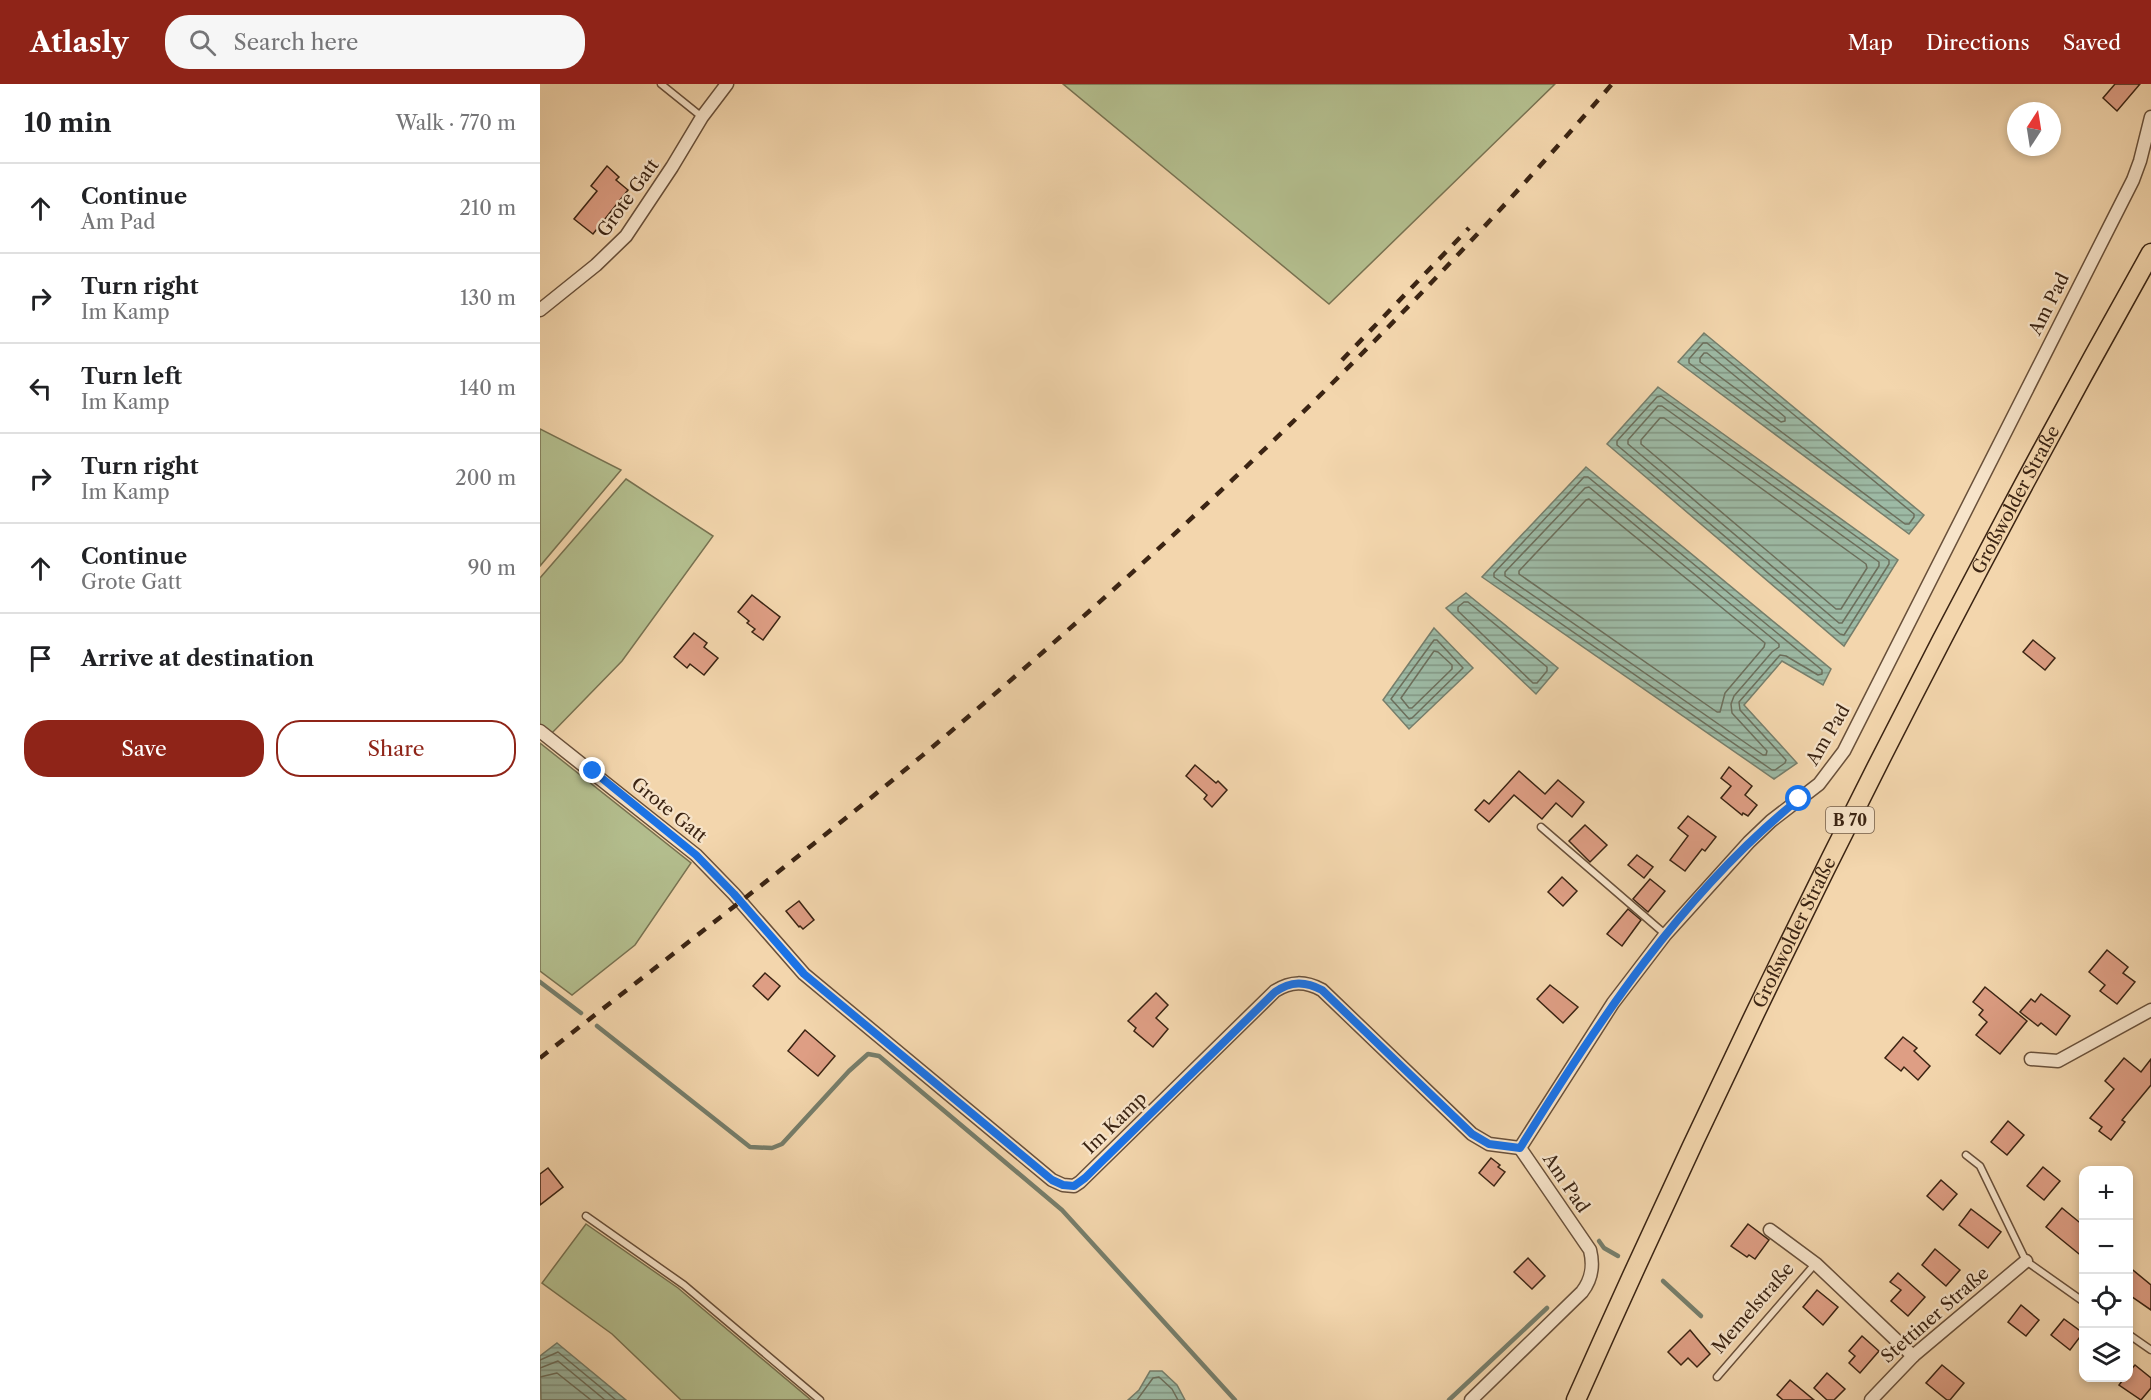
<!DOCTYPE html>
<meta charset="utf-8">
<style>
:root{--surface:#fff;--page:#f6f6f6;--text:#202124;--muted:#757577;--line:#e0e0e0;--accent:#8f2418}
body{margin:0;font-family:"Libre Caslon Text",serif;background:var(--page);color:var(--text)}
.controls{position:absolute;right:18px;bottom:18px;display:grid;overflow:hidden;border-radius:12px;box-shadow:0 3px 9px #0003}
.controls button{width:54px;height:54px;display:grid;place-items:center;padding:0;border:0;border-bottom:2px solid var(--line);background:var(--surface);color:var(--text);font:30px sans-serif}
.compass{position:absolute;left:1467px;top:18px;width:54px;height:54px;border-radius:50%;background:var(--surface);box-shadow:0 3px 9px #0003;rotate:12deg}
.stop{position:absolute;width:18px;height:18px;margin:-14px;border:4px solid #1a73e8;border-radius:50%;background:#fff}
.stop.end{background:#1a73e8;border-color:#fff;box-shadow:0 2px 6px #0008}
.list{margin:0;padding:0;list-style:none}
h2{display:flex;justify-content:space-between;align-items:center;height:78px;margin:0;padding:0 24px;font-size:26px}
h2 small{font-size:20px;font-weight:400;color:var(--muted)}
.list li{display:grid;grid-template-columns:39px 1fr auto;gap:18px;align-items:center;box-sizing:border-box;height:90px;padding:0 24px;border-top:2px solid var(--line)}
.list b{display:block;font-size:22px;white-space:nowrap}
.list p{margin:0;font-size:20px;white-space:nowrap;color:var(--muted)}
.list em{font-size:20px;font-style:normal;color:var(--muted)}
.actions{display:flex;gap:12px;padding:18px 24px}
.actions a{flex:1;padding:14px 0;border:2px solid var(--accent);border-radius:24px;text-align:center;font-size:21px;color:var(--accent)}
.actions .main{background:var(--accent);color:#fff}
.icon{flex:none;width:33px;height:33px;fill:none;stroke:currentColor;stroke-width:2;stroke-linecap:round;stroke-linejoin:round}
.map{position:relative;flex:none;width:1611px;height:1316px;overflow:hidden}
header{display:flex;align-items:center;gap:36px;box-sizing:border-box;height:84px;padding:0 30px;background:var(--accent);color:#fff}
header strong{font-size:28px}
nav{display:flex;gap:33px;margin-inline-start:auto;font-size:21px}
.search{width:420px;height:54px;background:var(--page);display:flex;align-items:center;gap:15px;box-sizing:border-box;padding:0 21px;border-radius:24px;color:var(--muted);font-size:22px}
main{display:flex}
aside{flex:1;background:var(--surface)}
.map>svg:first-child{display:block}
.green{fill:#b4bf8f;stroke:#787251;stroke-width:1.5}
.water{fill:url(#water-rules);stroke:#767e6b;stroke-width:1.5}
.lines{fill:none;stroke-linecap:round;stroke-linejoin:round}
.shore{stroke:#6c6f5c;stroke-width:1.5}
.stream{stroke:#767e6b;stroke-width:4.5}
.building{fill:#de9e84;stroke:#3b2413;stroke-width:1.5}
.service-casing{stroke:#69503a;stroke-width:9}
.minor-casing{stroke:#69503a;stroke-width:15}
.primary-casing{stroke:#3b2413;stroke-width:21}
.service{stroke:#f7e4ca;stroke-width:6}
.minor{stroke:#f7e4ca;stroke-width:12}
.primary{stroke:#f3d6ad;stroke-width:18}
.rail{stroke:#3b2413;stroke-width:4.5;stroke-dasharray:10 10;stroke-linecap:butt}
.route{stroke:#1a73e8;stroke-width:8}
.labels{text-anchor:middle;dominant-baseline:central;stroke-width:4.5;stroke-linejoin:round;paint-order:stroke}
.shield{fill:#f7e4ca;stroke:#735e4a;stroke-width:1.5}
.shield-label{font-size:16px;font-weight:bold;fill:#3b2413}
.street-label{font-size:18px;fill:#3b2413;stroke:#f7e4ca}
</style>
<header>
<strong>Atlasly</strong>
<div class="search"><svg class="icon" aria-label="search" viewBox="0 0 24 24"><circle cx="10" cy="10" r="6"/><path d="M15 15l6 6"/></svg>Search here</div>
<nav><a>Map</a><a>Directions</a><a>Saved</a></nav>
</header>
<main>
<aside>
<h2>10 min<small>Walk · 770 m</small></h2>
<ul class="list">
<li><svg class="icon" aria-label="ahead" viewBox="0 0 24 24"><path d="M12 20V5M6 11l6-6 6 6"/></svg><div><b>Continue</b><p>Am Pad</p></div><em>210 m</em></li>
<li><svg class="icon" aria-label="right" viewBox="0 0 24 24"><path d="M7 20v-9h11M14 6l5 5-5 5"/></svg><div><b>Turn right</b><p>Im Kamp</p></div><em>130 m</em></li>
<li><svg class="icon" aria-label="left" viewBox="0 0 24 24"><path d="M17 20v-9H6M10 6l-5 5 5 5"/></svg><div><b>Turn left</b><p>Im Kamp</p></div><em>140 m</em></li>
<li><svg class="icon" aria-label="right" viewBox="0 0 24 24"><path d="M7 20v-9h11M14 6l5 5-5 5"/></svg><div><b>Turn right</b><p>Im Kamp</p></div><em>200 m</em></li>
<li><svg class="icon" aria-label="ahead" viewBox="0 0 24 24"><path d="M12 20V5M6 11l6-6 6 6"/></svg><div><b>Continue</b><p>Grote Gatt</p></div><em>90 m</em></li>
<li><svg class="icon" aria-label="arrive" viewBox="0 0 24 24"><path d="M6 21V4h12l-3 4 3 4H6"/></svg><div><b>Arrive at destination</b></div></li>
</ul>
<div class="actions"><a class="main">Save</a><a>Share</a></div>
</aside>
<div class="map">
<svg width="1611" height="1316" viewBox="0 0 1611 1316">
<defs>
<pattern id="water-rules" width="6" height="5" patternUnits="userSpaceOnUse" patternTransform="scale(1.5)"><rect width="6" height="5" fill="#9dbaa5"/><path d="M0 2.5h6" fill="none" stroke="#819785"/></pattern>
</defs>
<rect width="100%" height="100%" fill="#f3d6ad"/>
<filter id="stains"><feTurbulence type="fractalNoise" baseFrequency=".00333" numOctaves="4"/><feColorMatrix values="0 0 0 0 .2 0 0 0 0 .09 0 0 0 0 .02 0 0 0 .5 -.17"/></filter>
<radialGradient id="worn" r=".72"><stop offset=".6" stop-color="#630" stop-opacity="0"/><stop offset="1" stop-color="#630" stop-opacity=".3"/></radialGradient>
<!-- green -->
<g class="green">
<path d="M523,0h492l-226,220z"/>
<path d="M0,345l81,41 -81,96z"/>
<path d="M86,395l87,57 -91,125 -72,74 -10,-9v-148z"/>
<path d="M0,659l151,120 -56,82 -63,50 -32,-24z"/>
<path d="M46,1140l92,64 133,112h-130l-69,-66 -70,-51z"/>
</g>
<!-- water -->
<g class="water">
<path d="M1164,249l220,182 -15,19 -231,-172z"/>
<path d="M1118,303l240,173 -54,86 -237,-202z"/>
<path d="M1046,383l245,202 -8,16 -41,-24 -38,44 53,58 -23,16 -292,-202z"/>
<path d="M926,509l92,75 -22,26 -90,-86z"/>
<path d="M894,544l39,40 -64,61 -26,-29z"/>
<path d="M17,1259l69,57h-85l-1,-44z"/>
<path d="M610,1287h12l15,14 8,15h-57l11,-10z"/>
</g>
<g class="lines">
<!-- shore -->
<g class="shore">
<path d="M1163,259h4l207,171v3l-5,7h-4l-216,-161v-4z"/>
<path d="M1164,269h3l78,64v4l-4,1 -81,-60v-4z"/>
<path d="M1121,312l228,164v4l-45,71 -4,-1 -223,-189v-4l40,-44z"/>
<path d="M1122,322l217,156v4l-37,57h-3l-211,-179v-4l30,-34z"/>
<path d="M1120,334h4l202,146 1,4 -26,41h-5l-195,-165v-4z"/>
<path d="M1044,393h4l234,193v4l-4,1 -32,-19 -6,-1 -41,47 1,8 46,50 -1,3 -10,7h-3l-278,-193v-4z"/>
<path d="M1049,403l190,157v3l-7,5 -38,44 -3,8 1,9 35,38 -1,4h-3l-258,-179v-4l80,-84z"/>
<path d="M1049,415l176,144 -1,4 -39,46 -5,19h-3l-198,-138v-3l67,-71z"/>
<path d="M924,518h4l79,65v4l-10,12h-4l-75,-72v-4z"/>
<path d="M894,556h3l26,28 -51,50 -3,1 -18,-20z"/>
<path d="M894,567l4,1 14,13v4l-40,39h-3l-8,-10z"/>
<path d="M0,1276l18,-8 58,48"/>
<path d="M0,1284l18,-7 47,39"/>
<path d="M0,1293l17,-4 34,27"/>
<path d="M597,1316l16,-22 6,-1 13,12 6,11"/>
</g>
<!-- stream -->
<g class="stream">
<path d="M0,898l41,31"/>
<path d="M57,942l153,121 22,1 10,-4 67,-73 19,-17 11,2 183,154 173,190"/>
<path d="M1059,1157l5,7 14,8"/>
<path d="M1123,1197l38,35"/>
<path d="M909,1316l98,-92"/>
</g>
</g>
<!-- building -->
<g class="building">
<path d="M1575,0h25l-23,27 -14,-13z"/>
<path d="M67,82l12,11 -3,3 12,10 -35,44 -19,-15 23,-28 -6,-5z"/>
<path d="M212,511l28,22 -17,23 -11,-8 3,-3 -8,-6 2,-2 -11,-9z"/>
<path d="M154,549l13,10 -3,4 14,11 -14,17 -14,-11 -3,4 -13,-11z"/>
<path d="M1493,556l22,18 -10,12 -22,-18z"/>
<path d="M655,681l21,18 2,-2 9,9 -15,17 -8,-8 3,-4 -21,-19z"/>
<path d="M1189,683l23,19 -7,9 12,10 -9,11 -5,-3 -1,2 -21,-17 10,-12 -10,-8z"/>
<path d="M979,687l26,23 13,-14 26,22 -12,15 -16,-14 -14,16 -28,-24 -25,27 -14,-12 9,-10 5,4z"/>
<path d="M1148,732l28,21 -11,14 -3,-2 -17,22 -15,-11 18,-24 -10,-8z"/>
<path d="M1045,741l22,20 -17,17 -21,-21z"/>
<path d="M1097,771l16,12 -9,11 -16,-13z"/>
<path d="M1022,793l15,14 -14,15 -15,-14z"/>
<path d="M1110,795l15,12 -17,21 -15,-13z"/>
<path d="M259,817l15,19 -11,9 -3,-3 -1,1 -13,-16z"/>
<path d="M1088,825l13,11 -19,26 -15,-12z"/>
<path d="M1567,866l21,17 -5,6 12,9 -18,22 -17,-13 5,-6 -16,-13z"/>
<path d="M225,889l15,13 -12,14 -15,-14z"/>
<path d="M1010,901l28,22 -15,16 -26,-24z"/>
<path d="M1445,903l42,34 -27,33 -24,-19 11,-13 -8,-7 4,-5 -10,-8z"/>
<path d="M616,909l12,12 -12,13 12,11 -15,18 -19,-16 2,-3 -8,-7z"/>
<path d="M1501,910l29,22 -14,19 -15,-12 -3,3 -18,-14 11,-13 4,3z"/>
<path d="M265,946l30,26 -17,20 -30,-25z"/>
<path d="M1363,953l14,11 -3,3 16,15 -12,14 -14,-13 -3,4 -16,-13z"/>
<path d="M1584,974l17,14 10,-13v26l-29,35 3,2 -14,18 -12,-9 3,-4 -12,-9 24,-29 -9,-8z"/>
<path d="M1468,1037l16,14 -17,20 -16,-13z"/>
<path d="M951,1074l9,7 -2,2 7,5 -11,14 -15,-13z"/>
<path d="M1503,1083l17,14 -16,19 -17,-14z"/>
<path d="M8,1084l15,19 -23,18v-31z"/>
<path d="M1401,1096l16,14 -14,16 -16,-14z"/>
<path d="M1522,1124l22,18v32l-38,-31z"/>
<path d="M1431,1125l30,23 -13,16 -29,-23z"/>
<path d="M1208,1140l21,16 -14,19 -6,-4 -2,2 -16,-11z"/>
<path d="M1395,1165l25,21 -14,16 -24,-21z"/>
<path d="M988,1174l17,18 -13,13 -18,-17z"/>
<path d="M1588,1182l23,19v25l-23,-16z"/>
<path d="M1358,1189l27,24 -17,19 -17,-15 10,-11 -11,-8z"/>
<path d="M1277,1206l21,17 -15,18 -20,-18z"/>
<path d="M1481,1221l18,15 -13,16 -18,-14z"/>
<path d="M1524,1235l19,14 -13,17 -19,-15z"/>
<path d="M1150,1246l20,24 -13,13 -9,-9 -7,7 -13,-13z"/>
<path d="M1322,1252l17,15 -19,22 -11,-10 6,-7 -6,-5z"/>
<path d="M1402,1281l22,18 -14,17h-3l-21,-17z"/>
<path d="M1595,1281l16,13v10l-10,12 -22,-15 6,-8h3v-4z"/>
<path d="M1287,1289l18,16 -11,11h-7l-13,-12z"/>
<path d="M1250,1296l24,20h-31l-6,-5z"/>
</g>
<g class="lines">
<defs>
<g id="service">
<path d="M121,0l41,33"/>
<path d="M1001,743l124,107"/>
<path d="M1426,1071l14,11 46,95 58,41"/>
<path d="M46,1132l98,69 136,115"/>
<path d="M1588,1250l23,16"/>
<path d="M1177,1293l98,-113"/>
</g>
<g id="minor">
<path d="M0,226l56,-45 30,-29 46,-69 30,-50 25,-33"/>
<path d="M0,647l156,124 38,39 70,80 248,206 11,5 11,1 6,-4 195,-191c16,-10 30,-10 47,-1l150,144 17,10 31,4"/>
<path d="M1491,975l27,2 93,-51"/>
<path d="M980,1064l93,-145 52,-68 84,-93 22,-21 48,-37 25,-33 289,-571 7,-19 11,-44"/>
<path d="M1230,1146l46,34 97,92"/>
<path d="M931,1316l111,-108c10,-13 12,-26 8,-42l-70,-102"/>
<path d="M1331,1316l42,-44 113,-95"/>
</g>
<g id="primary">
<path id="s1" d="M1036,1316c174,-391 365,-774 575,-1147"/>
</g>
</defs>
<!-- service casing -->
<use href="#service" class="service-casing"/>
<!-- minor casing -->
<use href="#minor" class="minor-casing"/>
<!-- primary casing -->
<use href="#primary" class="primary-casing"/>
<!-- service -->
<use href="#service" class="service"/>
<!-- minor -->
<use href="#minor" class="minor"/>
<!-- primary -->
<use href="#primary" class="primary"/>
<!-- rail -->
<g class="rail">
<path d="M802,276l127,-132"/>
<path d="M0,974c128,-101 258,-199 383,-303 245,-206 480,-428 689,-671"/>
</g>
</g>
<g class="lines">
<!-- route -->
<path class="route" d="M53,687l103,84 38,39 70,80 248,206 11,5 11,1 11,-8 190,-186c16,-11 30,-11 47,-2l150,144 17,10 31,4c79,-127 161,-254 279,-349"/>
</g>
<g class="labels">
<!-- shield labels -->
<rect class="shield" x="1286" y="723" width="48" height="26" rx="4.5"/>
<g class="shield-label">
<text x="1310" y="736">B 70</text>
</g>
<!-- street labels -->
<g class="street-label">
<text transform="translate(88 114) rotate(-54)">Grote Gatt</text>
<text transform="translate(1509 220) rotate(-63)">Am Pad</text>
<text stroke="none"><textPath href="#s1" startOffset="1002">Großwolder Straße</textPath></text>
<text transform="translate(1288 651) rotate(-59)">Am Pad</text>
<text transform="translate(129 726) rotate(39)">Grote Gatt</text>
<text stroke="none"><textPath href="#s1" startOffset="516">Großwolder Straße</textPath></text>
<text transform="translate(575 1039) rotate(-44)">Im Kamp</text>
<text transform="translate(1026 1099) rotate(56)">Am Pad</text>
<text transform="translate(1213 1224) rotate(-49)">Memelstraße</text>
<text transform="translate(1395 1231) rotate(-41)">Stettiner Straße</text>
</g>
</g>
<rect width="100%" height="100%" filter="url(#stains)"/>
<rect width="100%" height="100%" fill="url(#worn)"/>
</svg>
<div class="controls">
<button>+</button>
<button>−</button>
<button><svg class="icon" aria-label="locate" viewBox="0 0 24 24"><circle cx="12" cy="12" r="6"/><path d="M12 2v4M12 18v4M2 12h4M18 12h4"/></svg></button>
<button><svg class="icon" aria-label="layers" viewBox="0 0 24 24"><path d="M12 4l9 5-9 5-9-5zM3 14l9 5 9-5"/></svg></button>
</div>
<svg class="compass" viewBox="-18 -18 36 36"><path d="M0-13l5 13h-10z" fill="#e53935"/><path d="M0 13l5-13h-10z" fill="#757577"/></svg>
<div class="stop" style="left:1259px;top:715px"></div>
<div class="stop end" style="left:53px;top:687px"></div>
</div>
</main>
